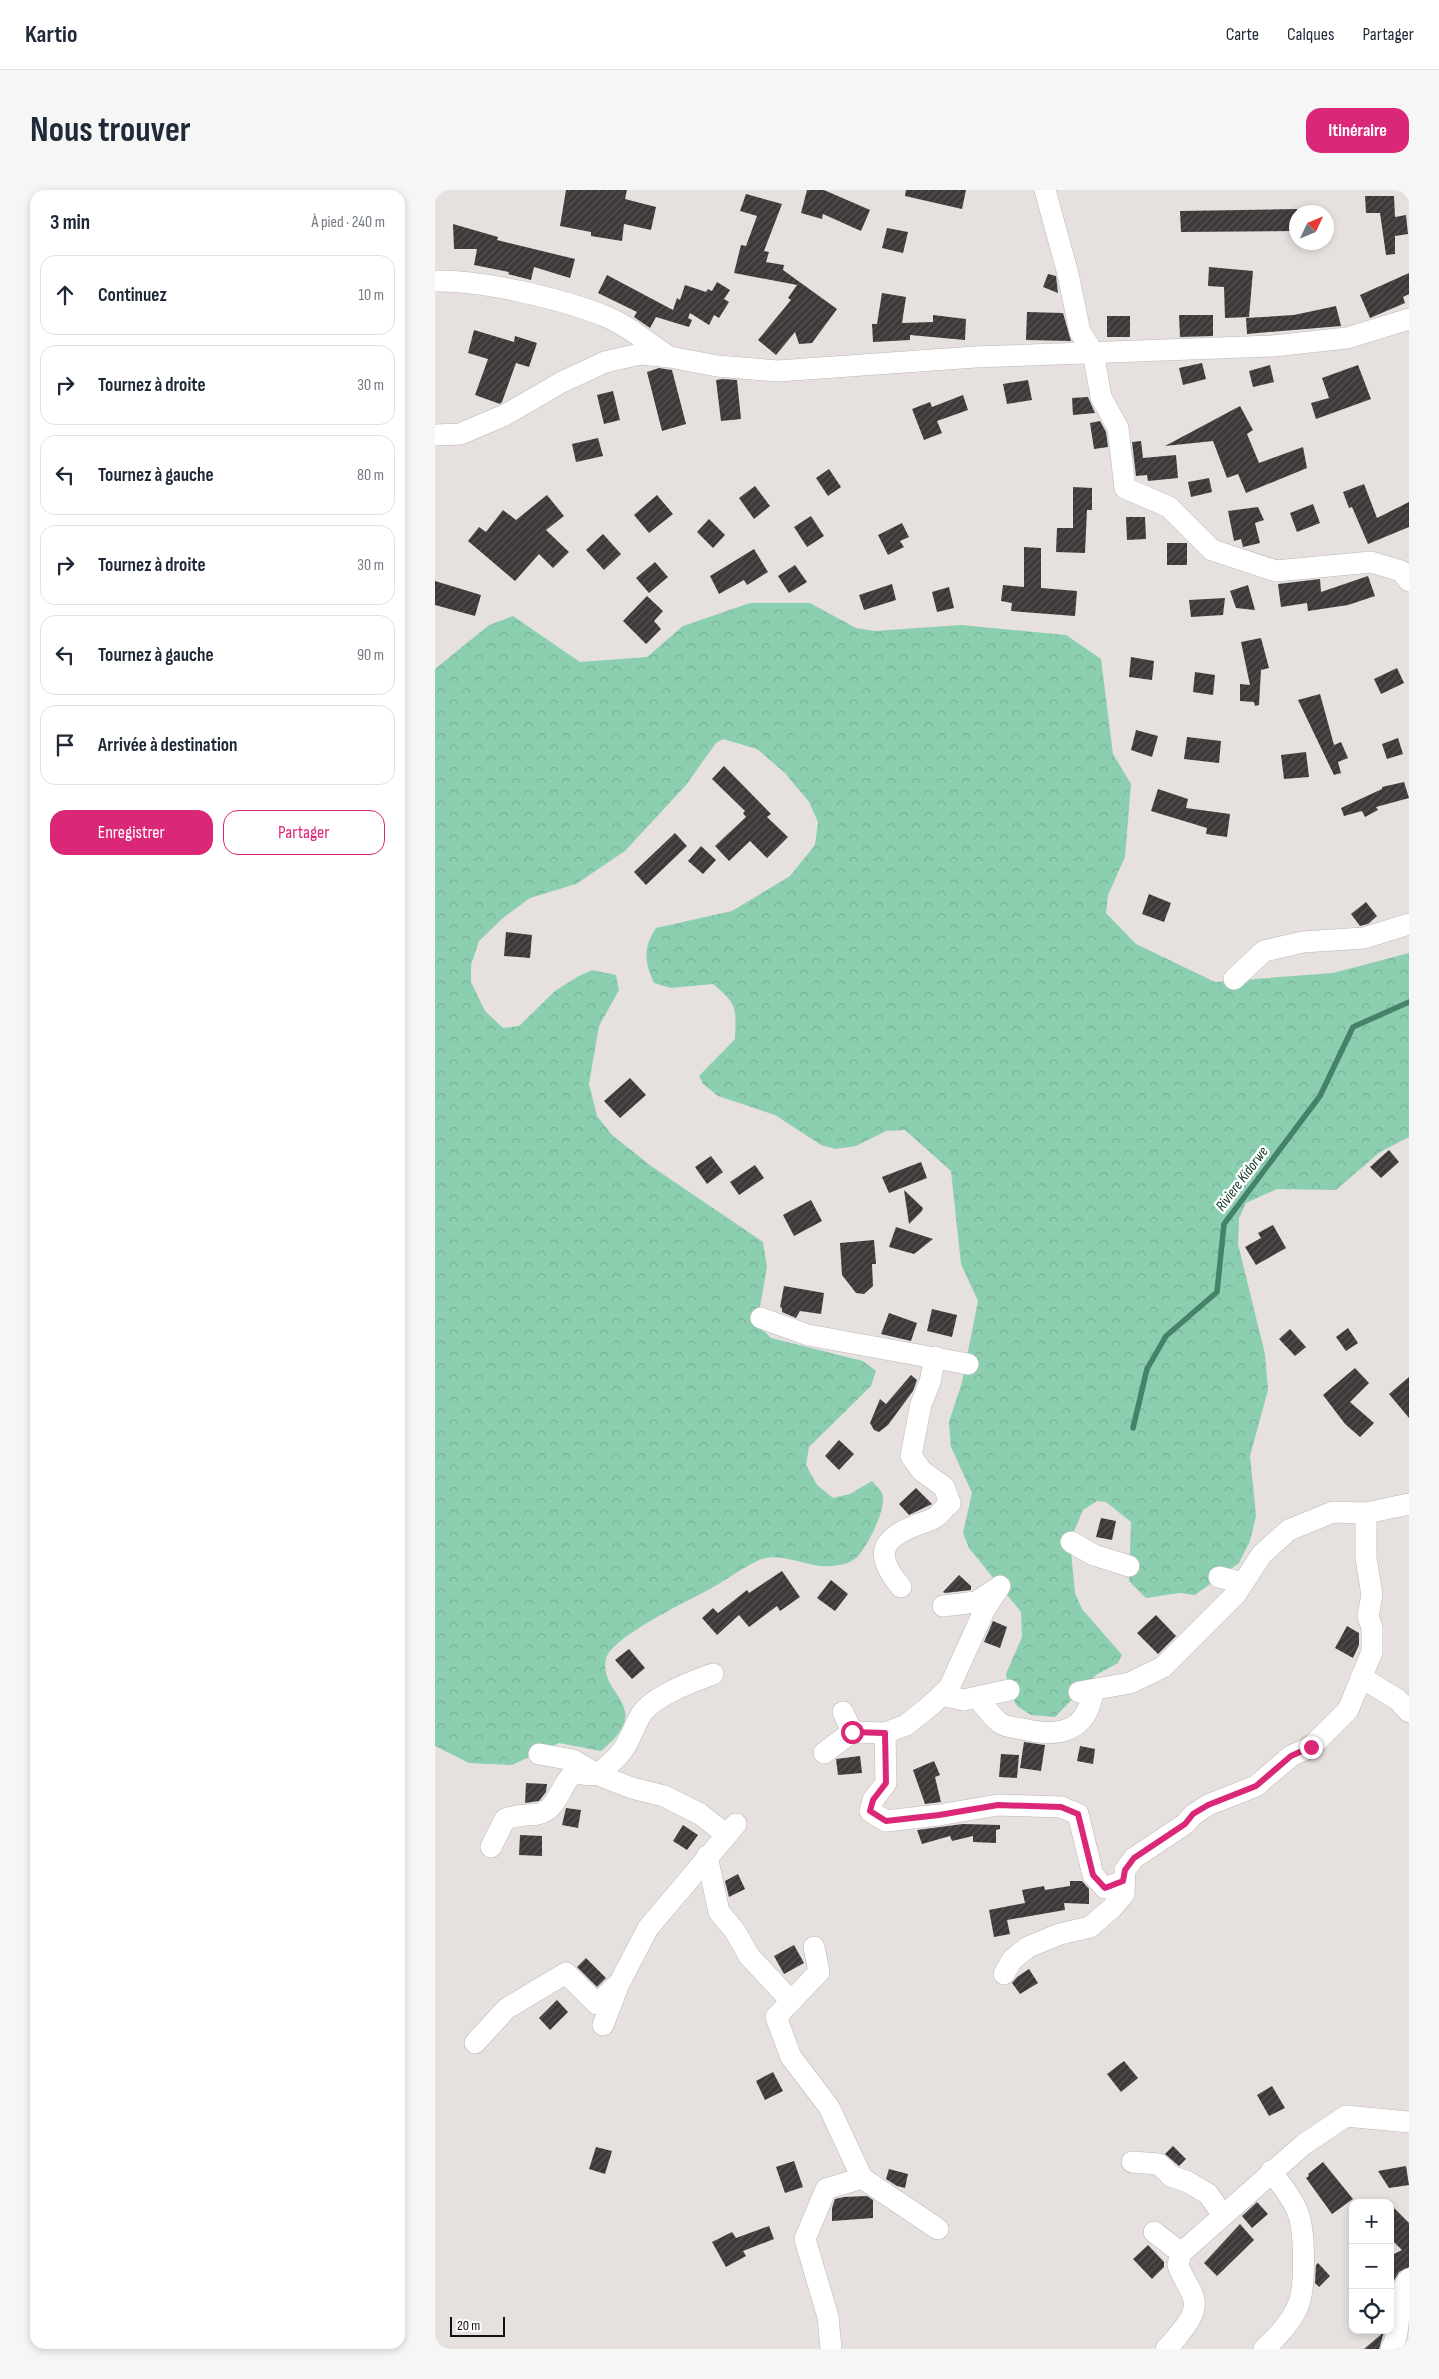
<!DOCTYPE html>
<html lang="fr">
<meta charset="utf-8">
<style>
:root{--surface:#fff;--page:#f6f6f7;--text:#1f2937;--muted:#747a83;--line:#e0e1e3;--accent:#db2777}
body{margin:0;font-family:"Sofia Sans Condensed",sans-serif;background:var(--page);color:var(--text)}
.controls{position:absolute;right:15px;bottom:15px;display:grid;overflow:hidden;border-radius:10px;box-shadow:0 2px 8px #0003}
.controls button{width:45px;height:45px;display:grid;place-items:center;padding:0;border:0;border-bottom:1px solid var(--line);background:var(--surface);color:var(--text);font:25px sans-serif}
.compass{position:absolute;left:854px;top:15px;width:45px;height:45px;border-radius:50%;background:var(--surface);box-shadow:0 2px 8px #0003;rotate:46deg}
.scale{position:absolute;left:15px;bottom:12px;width:55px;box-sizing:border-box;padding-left:5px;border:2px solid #121010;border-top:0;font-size:14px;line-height:18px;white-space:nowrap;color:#121010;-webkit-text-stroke:4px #fff;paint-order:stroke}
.stop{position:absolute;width:15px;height:15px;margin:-11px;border:4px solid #db2777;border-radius:50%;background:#fff}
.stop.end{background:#db2777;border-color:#fff;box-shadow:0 1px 5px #0008}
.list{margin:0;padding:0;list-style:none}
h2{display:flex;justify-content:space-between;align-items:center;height:65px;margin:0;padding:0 20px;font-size:21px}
h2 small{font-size:16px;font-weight:400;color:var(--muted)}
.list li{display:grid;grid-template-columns:32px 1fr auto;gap:15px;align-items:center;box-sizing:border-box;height:80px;margin:0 10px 10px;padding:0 10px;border:1px solid var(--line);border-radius:15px}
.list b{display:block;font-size:19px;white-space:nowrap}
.list em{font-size:16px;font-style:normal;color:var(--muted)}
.actions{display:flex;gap:10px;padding:15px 20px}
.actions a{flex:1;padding:11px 0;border:1px solid var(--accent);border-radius:15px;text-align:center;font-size:18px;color:var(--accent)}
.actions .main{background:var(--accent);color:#fff}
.icon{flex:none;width:28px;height:28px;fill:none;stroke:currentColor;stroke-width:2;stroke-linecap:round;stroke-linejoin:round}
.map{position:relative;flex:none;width:974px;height:2159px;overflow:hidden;border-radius:15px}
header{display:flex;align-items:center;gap:30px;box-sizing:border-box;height:70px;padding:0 25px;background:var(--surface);border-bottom:1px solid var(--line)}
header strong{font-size:24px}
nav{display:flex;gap:28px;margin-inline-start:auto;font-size:18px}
.intro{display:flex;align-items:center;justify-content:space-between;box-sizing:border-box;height:120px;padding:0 30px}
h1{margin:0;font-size:35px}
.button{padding:12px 22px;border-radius:15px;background:var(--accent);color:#fff;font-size:18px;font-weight:700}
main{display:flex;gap:30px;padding:0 30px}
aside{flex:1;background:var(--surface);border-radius:15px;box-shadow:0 2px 8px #0003}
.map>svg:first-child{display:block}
.forest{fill:url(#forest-crowns)}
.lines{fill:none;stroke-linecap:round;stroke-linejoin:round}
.stream{stroke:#468269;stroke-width:5.5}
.building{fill:url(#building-hatch)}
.minor-casing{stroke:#bcb7b6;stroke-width:22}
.minor{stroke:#fff;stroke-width:21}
.route{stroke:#db2777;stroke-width:6}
.labels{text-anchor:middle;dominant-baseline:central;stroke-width:5;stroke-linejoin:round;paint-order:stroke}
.water-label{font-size:15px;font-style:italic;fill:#0d3526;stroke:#fff}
</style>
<header>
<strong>Kartio</strong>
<nav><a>Carte</a><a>Calques</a><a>Partager</a></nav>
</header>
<div class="intro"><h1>Nous trouver</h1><a class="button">Itinéraire</a></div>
<main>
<aside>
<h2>3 min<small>À pied · 240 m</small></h2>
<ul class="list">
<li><svg class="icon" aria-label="ahead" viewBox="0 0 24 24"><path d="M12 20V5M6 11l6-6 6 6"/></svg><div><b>Continuez</b></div><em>10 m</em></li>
<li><svg class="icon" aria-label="right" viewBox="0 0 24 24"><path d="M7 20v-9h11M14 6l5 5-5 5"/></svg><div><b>Tournez à droite</b></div><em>30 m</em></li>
<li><svg class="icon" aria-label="left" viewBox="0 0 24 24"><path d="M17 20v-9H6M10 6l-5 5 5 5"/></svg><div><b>Tournez à gauche</b></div><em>80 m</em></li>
<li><svg class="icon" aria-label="right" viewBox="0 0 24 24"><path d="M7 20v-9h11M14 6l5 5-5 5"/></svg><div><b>Tournez à droite</b></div><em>30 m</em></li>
<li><svg class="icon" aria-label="left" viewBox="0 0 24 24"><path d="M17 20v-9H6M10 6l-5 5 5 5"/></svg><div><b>Tournez à gauche</b></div><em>90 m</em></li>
<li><svg class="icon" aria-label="arrive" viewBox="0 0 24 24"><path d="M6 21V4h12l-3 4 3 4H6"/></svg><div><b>Arrivée à destination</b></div></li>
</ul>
<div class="actions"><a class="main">Enregistrer</a><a>Partager</a></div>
</aside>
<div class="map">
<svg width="974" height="2159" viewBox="0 0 974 2159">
<defs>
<pattern id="forest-crowns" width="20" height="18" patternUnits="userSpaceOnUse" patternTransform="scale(1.25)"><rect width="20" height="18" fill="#8ccfb0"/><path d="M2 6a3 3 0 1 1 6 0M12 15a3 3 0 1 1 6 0" fill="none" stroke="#78b196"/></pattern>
<pattern id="building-hatch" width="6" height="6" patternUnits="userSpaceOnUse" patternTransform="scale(1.25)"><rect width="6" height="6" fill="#3d3938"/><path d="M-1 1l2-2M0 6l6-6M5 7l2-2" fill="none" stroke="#565251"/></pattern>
</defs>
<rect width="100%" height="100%" fill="#e6e0df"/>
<!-- forest -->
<path class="forest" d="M315,413h60l46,25 18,3 87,-6 105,10 35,24 12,95 18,30 -6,73 -17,38 -2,18 30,31 79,38 118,-9 76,-20v184l-29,15 -44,38 -59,-1 -31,14 -7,15 -1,26 27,110 3,36 -18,66 6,60 -6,25 -11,22 -44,32 -16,-2 -33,5 -17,-17 2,-59 -25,-20 -9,-1 -14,9 -13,31 5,52 7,16 40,46 -4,8 -22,12 -41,42 -24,-2 -14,-9 -8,-15 -3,-17 16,-37 -1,-25 -52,-64 -6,-15 9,-40 -21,-46 -2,-25 13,-40 16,-81 -17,-37 -10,-93 -46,-41 -19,1 -30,15 -20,3 -15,-4 -46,-30 -57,-19 -15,-12 -4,-8 36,-37c1,-31 3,-34 -22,-55l-42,4 -17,-5c-10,-22 -11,-35 2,-55l76,-17 58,-35 25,-31 3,-23 -9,-20 -24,-29 -28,-24 -34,-10 -7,4 -30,42 -61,66 -49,33 -46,14 -27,20 -24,23 -8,24v17l14,29 18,17 16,-2 36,-35 22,-14 15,-7 24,5 3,15 -20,36 -10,58 8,32 15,19 39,31 112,76 4,25 -10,57 14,14 92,23 13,10 -5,15 -62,61 -3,18 11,20 16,13 17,-4 22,-13c3,4 8,8 10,12 6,14 -14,51 -23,62 -7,8 -17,10 -27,11 -24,3 -52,-17 -75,-5 -17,8 -32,20 -49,29 -20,11 -97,47 -102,69 -8,37 51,46 -5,92l-42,-8 -47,22 -43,-2 -34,-17v-1077l54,-44 24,-9 67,46 67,-5 36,-31z"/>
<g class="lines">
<!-- stream -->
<path class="stream" d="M698,1238l14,-59 19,-33 51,-44 7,-68 96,-128 33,-69 56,-25"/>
</g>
<!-- building -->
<g class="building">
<path d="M131,0h61l-2,9 31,8 -5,23 -27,-6 -2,17 -31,-5v-4l-31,-6z"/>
<path d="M372,0h17l46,20 -9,21 -38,-17 -1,5 -21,-6z"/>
<path d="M471,0h60l-4,19 -57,-13z"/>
<path d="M311,4l36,10 -18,47 5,1 -3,10 18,3 -1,5 54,39 -25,34 -13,1 -4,-12 -19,23 -18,-15 33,-40 -3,-2 9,-13 -63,-12 7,-28 5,1 11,-30 -17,-5z"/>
<path d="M930,6h29l1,21 11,-2 2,19 -13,2v18l-9,1 -6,-42h-14z"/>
<path d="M862,19v22l-116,1 -1,-21z"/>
<path d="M18,34l45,13 -1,3 78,19 -5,19 -36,-11 -3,13 -23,-6 1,-2 -35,-7 3,-16h-23z"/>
<path d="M452,38l21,4 -5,21 -21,-5z"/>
<path d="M774,77l44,4 -4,46 -24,1 -1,-31 -16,-1z"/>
<path d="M974,83v21l-6,3 2,6 -35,15 -10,-23z"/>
<path d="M613,84l8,2 2,17 -15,-6z"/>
<path d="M172,85l66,35 4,-12 3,2 5,-15 21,7 2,-3 4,2 5,-9 13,8 -6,9 5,3 -10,16 -5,-3 -5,10 -19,-12 -2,5 4,2 -3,7 -33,-10 -6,11 -16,-11 3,-5 -39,-19z"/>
<path d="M447,103l24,4 -4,26 31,-1v-7l33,4 -1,21 -55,-5v5l-37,2 -1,-18h5z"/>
<path d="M901,116l5,20 -94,8 -1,-16 48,-3z"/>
<path d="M592,122l36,1 8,28 -45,-1z"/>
<path d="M744,125h34v21l-33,1z"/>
<rect x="672" y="126" width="23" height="21"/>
<path d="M39,140l40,12 1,-6 22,7 -8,24 -13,-4 -14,39 -2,2 -25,-9 13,-36 -20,-6z"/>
<path d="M767,173l4,16 -23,6 -4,-17z"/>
<path d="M835,175l4,17 -21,5 -4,-16z"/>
<path d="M923,175l13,34 -55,20 -5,-16 18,-5 -7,-20z"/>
<path d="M224,178l13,2 14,54 -24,7 -15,-59z"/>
<path d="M288,189l14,1 4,39 -20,2 -5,-41z"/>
<path d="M593,190l4,20 -25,4 -4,-20z"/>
<path d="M178,201l7,29 -16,4 -7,-29z"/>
<path d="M528,205l5,15 -31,11 5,12 -18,7 -12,-31 18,-7 2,5z"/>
<path d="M653,207l7,16 -22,2 -1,-17z"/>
<path d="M805,216l13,24 -6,4 12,29 44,-16 4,21 -61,25 -8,-19 -11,4 -14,-37 -48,5z"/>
<path d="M665,231l6,11 2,15 -14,2 -4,-26z"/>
<path d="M163,248l5,18 -27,6 -4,-18z"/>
<path d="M706,251l2,17 33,-3 2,23 -30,3 -1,-6 -11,1 -4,-34z"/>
<path d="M394,279l12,18 -13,9 -12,-18z"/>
<path d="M774,288l3,14 -21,5 -3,-15z"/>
<path d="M929,294l13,34 32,-16v25l-41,17 -16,-37 -3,1 -6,-16z"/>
<path d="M320,296l15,20 -16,13 -15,-21z"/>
<path d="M638,297l19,1v22h-5l-2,43 -29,-1 1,-24h16z"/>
<path d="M112,305l17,21 -18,14 23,22 -16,16 -14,-14 -24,27 -47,-40 11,-14 7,5 17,-22 13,10z"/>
<path d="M222,305l16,19 -24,19 -15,-18z"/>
<path d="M878,314l7,19 -23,9 -7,-19z"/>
<path d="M823,317l6,13 -9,3 5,20 -17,4 -2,-8 -7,2 -6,-30z"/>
<path d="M376,326l13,20 -17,11 -13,-20z"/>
<path d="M691,327h19l1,22 -19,1z"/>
<path d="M274,329l16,16 -12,13 -16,-16z"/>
<path d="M467,333l7,14 -9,4 4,6 -16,8 -10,-20z"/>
<path d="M168,344l18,20 -17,16 -18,-20z"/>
<rect x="732" y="353" width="20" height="22"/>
<path d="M589,357l17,1v40l36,3 -2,25 -64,-5 1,-8 -11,-2 2,-16 21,2z"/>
<path d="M319,359l14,23 -21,13 -3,-5 -25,14 -9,-18z"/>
<path d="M220,372l13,15 -19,16 -13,-15z"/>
<path d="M360,375l12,17 -18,11 -11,-17z"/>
<path d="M933,386l7,20 -27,9 -40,6 -1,-8 -26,4 -3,-23 42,-5 1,13z"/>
<path d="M0,391l46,14 -6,21 -40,-11z"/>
<path d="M457,394l4,16 -32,10 -5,-15z"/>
<path d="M813,395l7,25 -19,-2 -6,-17z"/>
<path d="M514,397l5,21 -17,4 -5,-20z"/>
<path d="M212,406l16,15 -9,10 7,8 -15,15 -23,-23z"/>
<path d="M790,408l-2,17 -32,2 -2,-17z"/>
<path d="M826,448l8,30 -8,2 -2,35 -4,1 -1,-4 -14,-1v-17l10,1 -9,-43z"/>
<path d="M696,467l23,4 -2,19 -23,-3z"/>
<path d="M962,478l7,15 -23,11 -7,-15z"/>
<path d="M760,482l20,3 -2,20 -20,-3z"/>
<path d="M885,504l14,51 7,-3 7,16 -10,4 3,11 -7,2 -36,-75z"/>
<path d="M701,540l22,6 -6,21 -21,-7z"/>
<path d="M752,547l34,4 -2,22 -35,-4z"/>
<path d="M963,548l5,16 -16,5 -5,-15z"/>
<path d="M871,562l3,25 -25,2 -3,-24z"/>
<path d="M289,576l47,48 -4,3 21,20 -21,21 -17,-17 -21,20 -14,-15 31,-29 -3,-4 2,-2 -33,-32z"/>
<path d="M969,592l5,16 -33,9 2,3 -13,7 -3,-6 -18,5 -3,-8 41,-19v-2z"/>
<path d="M723,599l30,10 -2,9 44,6 -3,23 -21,-3 1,-6 -56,-17z"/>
<path d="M240,643l12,13 -41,39 -12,-13z"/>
<path d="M266,656l15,14 -13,14 -15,-13z"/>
<path d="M714,704l22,9 -7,19 -22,-8z"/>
<path d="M931,712l11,14 -9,8 -8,2 -9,-12z"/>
<path d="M71,742l26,3 -2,23 -26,-2z"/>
<path d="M195,888l16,17 -26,23 -16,-17z"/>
<path d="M954,960l10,12 -18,16 -11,-11z"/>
<path d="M276,966l12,16 -16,12 -12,-17z"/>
<path d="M486,972l6,16 -38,15 -7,-16z"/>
<path d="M320,975l9,13 -25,17 -9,-13z"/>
<path d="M469,1000l19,18 -1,3 -13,13z"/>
<path d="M376,1010l11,21 -28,15 -11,-21z"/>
<path d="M838,1035l13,23 -30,17 -11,-18 16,-9 -3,-5z"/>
<path d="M461,1037l37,12 -19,15 -25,-7z"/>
<path d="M439,1050l2,24h-4l1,22 -9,8 -8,-1 -14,-18 -2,-32z"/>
<path d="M349,1096l40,7 -3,21 -21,-3 -4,7 -14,-6v-4l-2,-1z"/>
<path d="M497,1119l25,6 -5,22 -25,-6z"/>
<path d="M454,1123l28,10 -6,18 -30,-7z"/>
<path d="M913,1138l10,15 -12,8 -10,-14z"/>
<path d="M855,1139l16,18 -11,9 -16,-17z"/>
<path d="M920,1178l14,15 -19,19 24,21 -14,14 -15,-13 -22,-29z"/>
<path d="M476,1185l6,5 -4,11 -25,34 -9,7 -5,-2 -4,-7 10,-24 6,5z"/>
<path d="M974,1187v41l-20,-24z"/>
<path d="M404,1250l15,14 -15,16 -14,-14z"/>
<path d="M481,1298l16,16 -23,11 -10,-11z"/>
<path d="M666,1328l15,3 -4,19 -16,-3z"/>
<path d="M347,1381l18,26 -20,14 -3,-5 -28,21 -10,-12 -22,20 -15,-17 11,-10 5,5 29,-23 2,3z"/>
<path d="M524,1385l12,11v4l-26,3 -2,-1z"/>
<path d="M396,1390l17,14 -13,17 -18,-13z"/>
<path d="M721,1425l20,21 -18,18 -21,-21z"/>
<path d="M558,1431l14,6 -7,21 -16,-6z"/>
<path d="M912,1436l12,7v12l-6,13 -18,-10z"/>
<path d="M194,1459l16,19 -13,11 -17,-19z"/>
<path d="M589,1552l21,3 -4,26 -21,-3z"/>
<path d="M645,1556l15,3 -2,15 -16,-3z"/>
<path d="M566,1564l18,1 -2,23 -18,-1z"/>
<path d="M425,1566l2,17 -24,2 -2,-16z"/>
<path d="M499,1571l6,14 -5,2 6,25 -16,2 -12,-34z"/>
<path d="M91,1593l21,1 -1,8 -7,9 -14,2z"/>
<path d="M131,1618l15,2 -3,18 -16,-3z"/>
<path d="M528,1634l37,1v4l-4,1v13l-23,-1v-6l-21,5 -2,-5 -28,8 -5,-14z"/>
<path d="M248,1635l15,10 -11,15 -14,-9z"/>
<path d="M85,1645l22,1v20l-23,-1z"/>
<path d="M303,1684l7,15 -16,8 -4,-16z"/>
<path d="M635,1691h12l7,8v15l-25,-1 1,7 -58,10 3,14 -16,3 -5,-27 36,-7 -3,-13 22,-4 1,4 25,-4z"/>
<path d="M359,1755l10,18 -20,11 -10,-18z"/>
<path d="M151,1768l20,20 -9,9 -20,-20z"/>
<path d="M594,1779l9,14 -18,11 -8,-11 5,-6z"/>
<path d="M122,1810l11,12 -18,18 -11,-12z"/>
<path d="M689,1871l14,17 -17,14 -14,-18z"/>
<path d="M338,1882l10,19 -18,9 -9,-19z"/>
<path d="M837,1896l13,22 -16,8 -12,-21z"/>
<path d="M738,1956l13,13 -7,7 -14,-12z"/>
<path d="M161,1957l16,4 -7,23 -16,-5z"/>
<path d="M359,1971l9,26 -18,6 -9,-26z"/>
<path d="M888,1972l30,37 -21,15 -26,-36 3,-2 -1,-2z"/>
<path d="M971,1976l3,19 -20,3 -11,-17z"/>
<path d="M454,1979l19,5 -3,14 -8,-2 -11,-7z"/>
<path d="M432,2006l6,4v18l-41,3v-13l3,-9 9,-2z"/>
<path d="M822,2012l11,12 -16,14 -10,-12z"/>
<path d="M955,2014l19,19v44l-10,5 -6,10 -3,-3v-23l12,-6 -12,-12z"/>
<path d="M805,2034l14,16 -37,36 -13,-13z"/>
<path d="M334,2036l5,13 -31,12 3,5 -20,11 -14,-25 20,-10 4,6z"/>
<path d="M713,2055l16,17v5l-12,12 -19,-20z"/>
<path d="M883,2073l12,13 -11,11 -4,-4 1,-18z"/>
<path d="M949,2142l-5,17h-15z"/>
</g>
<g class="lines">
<defs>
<g id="minor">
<path d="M610,0l23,84 12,58 13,20 8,45 17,31 7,60 44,19 43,43 64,21 95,-9 30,9 8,10"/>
<path d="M0,91c47,-1 128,18 172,36 20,8 40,25 58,37"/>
<path d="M0,245l25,-1 45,-19 57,-33 43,-20 35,-8 30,3 47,9 61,5 197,-14 298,-11 74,-8 62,-19"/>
<path d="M799,789l30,-28 39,-9 61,-4 45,-14"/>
<path d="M326,1128l47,17 160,29"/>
<path d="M636,1352l23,13 35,11"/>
<path d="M784,1387l24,6"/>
<path d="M466,1397c-24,-29 -24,-46 13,-61 7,-3 16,-5 22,-9 5,-4 9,-10 14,-14l-6,-16 -22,-16 -11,-15 10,-52 9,-22 5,-25"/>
<path d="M508,1416l33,-4 20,-13"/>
<path d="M926,1487l37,23 11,12"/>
<path d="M644,1502l51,-9 33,-16 73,-73 26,-40 27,-24 44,-18 33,1 43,-9"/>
<path d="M507,1505l22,5 45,-10"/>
<path d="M542,1507c7,9 14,19 23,26 6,4 16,5 23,6 36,9 65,3 70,-39"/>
<path d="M408,1522l9,20"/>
<path d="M450,1543l1,50 -13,17 -3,11 16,10 53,-6 59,-10 63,2 17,7 15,61 12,13 18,-7"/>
<path d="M389,1563l28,-21 33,1 21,-8 25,-20 18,-17 36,-79 15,-23"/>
<path d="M104,1564l34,6 23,14 36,14 32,8 36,18 27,21"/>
<path d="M56,1657l14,-28c15,-5 19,-3 33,-5 18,-3 22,-26 32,-37 7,-7 18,0 26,-3 6,-2 16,-12 21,-17 11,-11 15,-25 22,-39 10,-21 53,-36 74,-44"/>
<path d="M272,1666l12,56 16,19 14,25 42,45"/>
<path d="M379,1757l5,25 -43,45 15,40 38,50 33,71"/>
<path d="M569,1784l8,-14 16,-13 32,-13 30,-7 22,-19 12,-14 1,-24 9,-12 51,-34 8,-9 15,-10 48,-19 35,-30 20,-9 37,-37 24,-58v-24l-4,-12 4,-21 -6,-37v-45"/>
<path d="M168,1835l14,-36"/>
<path d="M40,1853l31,-34 60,-36 31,31 23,-22 28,-54 88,-104"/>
<path d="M697,1972l27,2 12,12 17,6 20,12 15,21"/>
<path d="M719,2042l27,21"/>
<path d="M396,2159l-3,-32 -23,-78 21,-50 36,-11 76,51"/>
<path d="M731,2159c7,-6 12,-14 18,-21 22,-29 4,-35 -6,-63l3,-12 122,-108 43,-29 63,6"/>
<path d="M829,2159c14,-13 31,-30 36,-49 5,-19 5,-69 -2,-87 -5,-15 -18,-29 -27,-42"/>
<path d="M956,2159c13,-20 2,-52 18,-70"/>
</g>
</defs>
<!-- minor casing -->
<use href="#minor" class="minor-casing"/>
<!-- minor -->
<use href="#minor" class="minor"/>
</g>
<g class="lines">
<!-- route -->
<path class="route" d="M417,1542l33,1 1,50 -13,17 -3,11 16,10 53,-6 59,-10 63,2 17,7 15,61 12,13 18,-7 2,-11 9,-12 51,-34 8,-10 15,-9 48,-19 35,-30 20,-9"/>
</g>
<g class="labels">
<!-- water labels -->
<g class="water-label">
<text transform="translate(807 989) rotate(-53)">Riviere Kidorwe</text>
</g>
</g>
</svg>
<div class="controls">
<button>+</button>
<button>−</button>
<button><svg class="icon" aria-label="locate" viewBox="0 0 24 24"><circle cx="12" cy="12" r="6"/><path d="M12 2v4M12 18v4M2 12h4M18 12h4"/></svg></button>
</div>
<svg class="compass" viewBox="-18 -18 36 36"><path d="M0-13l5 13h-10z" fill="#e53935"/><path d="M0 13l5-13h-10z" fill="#747a83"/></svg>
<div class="scale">20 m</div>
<div class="stop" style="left:417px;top:1542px"></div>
<div class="stop end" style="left:876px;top:1557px"></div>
</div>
</main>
